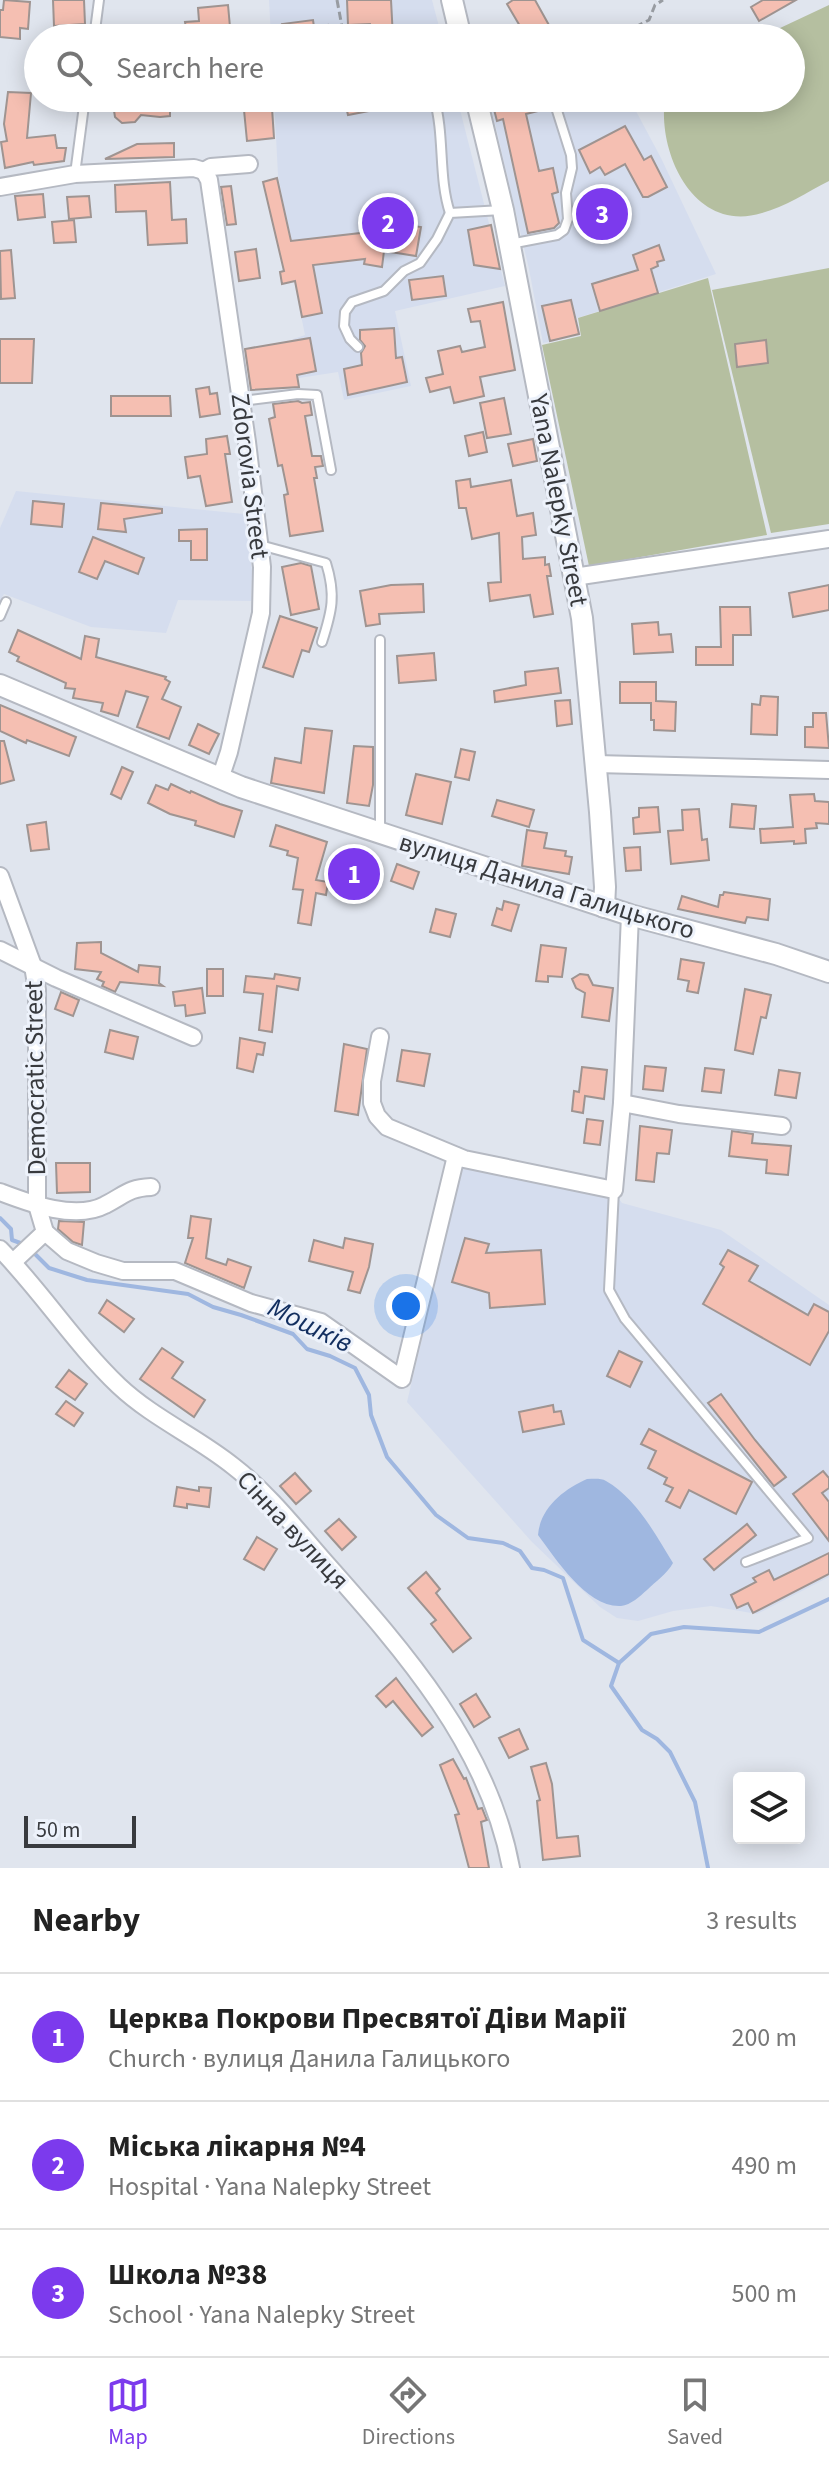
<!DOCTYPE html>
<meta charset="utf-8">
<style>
:root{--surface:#fff;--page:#f2f2f2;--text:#222;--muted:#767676;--line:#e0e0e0;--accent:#7c3aed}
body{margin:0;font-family:"Source Sans 3",sans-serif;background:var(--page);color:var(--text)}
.controls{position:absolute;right:24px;bottom:24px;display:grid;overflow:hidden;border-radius:8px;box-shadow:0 4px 20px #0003}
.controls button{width:72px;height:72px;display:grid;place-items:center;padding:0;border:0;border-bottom:2px solid var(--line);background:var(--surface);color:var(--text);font:40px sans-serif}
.scale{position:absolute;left:24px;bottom:20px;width:112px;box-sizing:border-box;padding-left:8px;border:4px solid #383a3e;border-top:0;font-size:22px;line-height:28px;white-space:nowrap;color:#383a3e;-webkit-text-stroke:6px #edf2fb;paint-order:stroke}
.you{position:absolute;left:406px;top:1306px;width:28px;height:28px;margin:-20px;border:6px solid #fff;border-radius:50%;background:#1a73e8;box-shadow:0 0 0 12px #1a73e833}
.badge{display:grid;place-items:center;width:52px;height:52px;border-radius:50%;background:var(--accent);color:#fff;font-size:26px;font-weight:700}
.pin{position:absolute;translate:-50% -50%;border:4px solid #fff;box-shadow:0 2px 8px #0006}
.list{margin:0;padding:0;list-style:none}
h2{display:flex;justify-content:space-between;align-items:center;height:104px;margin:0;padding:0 32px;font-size:34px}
h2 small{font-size:26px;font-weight:400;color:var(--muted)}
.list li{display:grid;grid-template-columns:52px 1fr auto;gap:24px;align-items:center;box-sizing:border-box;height:128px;padding:0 32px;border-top:2px solid var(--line)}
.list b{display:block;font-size:30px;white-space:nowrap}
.list p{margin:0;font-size:26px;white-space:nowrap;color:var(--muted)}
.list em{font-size:26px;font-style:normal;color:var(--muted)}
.icon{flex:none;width:44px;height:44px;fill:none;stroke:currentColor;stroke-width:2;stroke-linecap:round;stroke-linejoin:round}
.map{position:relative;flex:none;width:829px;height:1868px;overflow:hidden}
.search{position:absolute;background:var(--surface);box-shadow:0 4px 20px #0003;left:24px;right:24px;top:24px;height:88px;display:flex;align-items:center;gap:20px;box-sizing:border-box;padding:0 28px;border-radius:44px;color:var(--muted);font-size:30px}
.sheet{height:488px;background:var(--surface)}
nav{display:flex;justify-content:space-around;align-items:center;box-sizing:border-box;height:112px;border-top:2px solid var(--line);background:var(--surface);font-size:22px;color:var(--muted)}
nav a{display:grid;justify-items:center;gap:4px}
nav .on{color:var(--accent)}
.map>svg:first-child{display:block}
.built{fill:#d5ddee}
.green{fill:#b5bfa0}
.water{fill:#9fb7e0}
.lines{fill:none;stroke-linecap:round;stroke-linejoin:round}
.stream{stroke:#9fb7e0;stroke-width:4}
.building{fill:#f5bfb2;stroke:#9f9491;stroke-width:2}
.service-casing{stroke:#b5b9c2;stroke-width:12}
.minor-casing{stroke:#b5b9c2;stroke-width:20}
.tertiary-casing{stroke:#b5b9c2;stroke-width:24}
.path{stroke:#989ca2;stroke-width:3;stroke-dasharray:8 4;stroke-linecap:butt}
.service{stroke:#fff;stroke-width:8}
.minor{stroke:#fff;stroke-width:16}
.tertiary{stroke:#fff;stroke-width:20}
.labels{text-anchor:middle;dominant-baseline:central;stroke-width:6;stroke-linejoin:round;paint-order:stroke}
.street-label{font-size:26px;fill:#383a3e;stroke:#edf2fb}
.water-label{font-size:28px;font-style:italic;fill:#122e5f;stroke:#edf2fb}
</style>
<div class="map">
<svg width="829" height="1868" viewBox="0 0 829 1868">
<rect width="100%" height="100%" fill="#e0e5ee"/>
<!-- built -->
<g class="built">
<path d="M269,0h163l10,38h-171z"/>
<path d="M274,98h183l48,188 -110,25 16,75 -67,14 -6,-28 -39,6 -6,-39 12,-4 -13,-64 4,-1 -18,-95z"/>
<path d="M489,98h140l32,60 55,116 -139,44 3,17 -37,8 -14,-74z"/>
<path d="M16,491l228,23 8,57 -1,30 -73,-1 -12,33 -75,-6 -87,-33 -4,7v-73z"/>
<path d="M464,1162l150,30 8,11 99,27 108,75v272l-72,37 -46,-8 -38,5 -35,10 -21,-3 -17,-11 -68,-65 -125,-140z"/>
</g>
<!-- green -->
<g class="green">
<path d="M829,5v176c-22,11 -44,26 -67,32 -68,21 -105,-60 -97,-115h126v-60h-32z"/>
<path d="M829,268v256l-58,9 -59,-243z"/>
<path d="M708,278l59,257 -178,31 -47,-221 39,-9 -3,-18z"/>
</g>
<!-- water -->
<path class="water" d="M587,1479c7,0 14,-1 19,2 30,17 50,54 67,82 -6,11 -17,18 -26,27 -7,6 -16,15 -26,16 -34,2 -65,-47 -83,-71 2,-27 26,-46 49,-56z"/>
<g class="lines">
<!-- stream -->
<g class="stream">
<path d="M0,1218l11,11 1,11 14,5"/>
<path d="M32,1251l17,17 38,12 101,14 25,13 28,8 52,19 14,15 23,7 25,12 14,27 2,20 16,42 49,58 32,23 35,5 17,8 12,17 12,2 19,8 20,62 36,23"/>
<path d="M708,1868l-13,-66 -25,-50 -13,-13 -15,-9 -31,-44 8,-23 32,-29 33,-7 75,5 70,-33"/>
</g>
</g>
<!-- building -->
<g class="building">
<path d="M4,0l26,2 -2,27 -8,-1v11l-20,-2v-27h3z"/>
<path d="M53,0h31l1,24 -31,2z"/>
<path d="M347,0h44l2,38h-22l-1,-14 -22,1z"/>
<path d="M513,0h22l15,27 -19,11h-4l-20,-34z"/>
<path d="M763,0h33l-37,21 -8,-14z"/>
<path d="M228,5l3,33h-32l-1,-4 -11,1 -2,-13 14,-1 -1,-13z"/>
<path d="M313,20l1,7 14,-2 2,13h-46l-2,-14z"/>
<path d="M8,92l23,1 -4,45 28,-3 2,13h9l-2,13 -30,4 -1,-3 -28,6 -4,-26 6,-1 -3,-17z"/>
<path d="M112,98h39l-1,4h20v14l-10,1 -19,-2 -6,7 -13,1 -7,-6z"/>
<path d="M344,98h60l1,6 -57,11z"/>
<path d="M491,98h49l2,12 -16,4 13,57 14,-3 5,24 -6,2 7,29 -5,5 -26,5 -25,-114 -6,2z"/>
<path d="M272,108l2,30 -27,3 -3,-31z"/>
<path d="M625,126l19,34 7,-4 16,31 -19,10h-5l-18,-33 -20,11 -5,-8 -10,6 -11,-23z"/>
<path d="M174,143v14l-69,2 32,-15z"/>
<path d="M277,178l14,63 78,-9 1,-12 51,7 -5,29 -32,-5 -2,16 -18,-3 1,-5 -52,6 9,48 -20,4 -7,-36 -13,3 -2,-12 4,-1 -21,-89z"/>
<path d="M170,182l2,38 14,-1 1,24 -39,2 -2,-34 -30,1 -1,-27z"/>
<path d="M231,186l5,38 -9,1 -6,-38z"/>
<path d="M43,194l2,23 -27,3 -3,-24z"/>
<path d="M89,196l2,21 -22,2 -2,-22z"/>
<path d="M74,220l2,22 -22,1 -2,-21z"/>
<path d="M491,225l9,44 -26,-4 -6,-35z"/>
<path d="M659,245l5,15 -7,2 1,4 -7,3 7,24 -58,18 -8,-27 46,-14 -5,-15z"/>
<path d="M256,249l4,29 -21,3 -4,-29z"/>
<path d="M11,250l4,48 -14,1 -1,-48z"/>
<path d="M443,276l3,20 -34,4 -3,-20z"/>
<path d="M571,300l8,34 -29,7 -8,-35z"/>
<path d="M503,302l12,68 -35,7 4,19 -30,7 -4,-16 -20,5 -4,-14 17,-4 -5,-23 22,-5 2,6 23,-5 -5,-26 -9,1 -3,-13z"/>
<path d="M394,328l2,30 6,-1 5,25 -59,13 -4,-26 18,-4 -1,-12 4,-7 -5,-6v-10z"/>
<path d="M310,338l6,33 -19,4 2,12 -48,3 -6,-41z"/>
<path d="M0,339h34l-2,44h-32z"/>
<path d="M766,340l2,23 -31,4 -2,-23z"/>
<path d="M209,387l1,7 7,-1 3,21 -20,3 -4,-28z"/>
<path d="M111,396h59l1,20h-60z"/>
<path d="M504,398l7,36 -24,4 -7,-35z"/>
<path d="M298,401l4,2 8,-1 2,13 -7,1 7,40h9l2,10 -8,1 2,11h-3l9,53 -33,5 -6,-41 4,-1 -6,-29 -4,1 -9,-47 6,-2 -2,-13z"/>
<path d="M483,432l4,20 -18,4 -4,-20z"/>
<path d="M227,436l3,18h-5l7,48 -26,4 -6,-30 -12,2 -3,-21 22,-3 -1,-15z"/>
<path d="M533,439l4,22 -24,5 -5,-22z"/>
<path d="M470,479l1,8 40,-7 6,36 16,-3 3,22 -14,2 1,22 22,-2v8l4,-1 2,12h-4l6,38 -19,3 -4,-22 -40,6 -2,-18 13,-1 -2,-49 -27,6 -6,-31h-7l-3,-27z"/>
<path d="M33,501l31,3 -2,23 -31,-3z"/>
<path d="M101,503l61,6v4l-38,6 2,13 -28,-3z"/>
<path d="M207,529v31h-16v-19h-12v-11z"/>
<path d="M93,537l51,21 -6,16 -33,-13 -8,18 -18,-7z"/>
<path d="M301,563l10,3 8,43 -28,6 -9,-48z"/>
<path d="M423,584l1,28 -45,2 1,10 -14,2 -6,-35 31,-6z"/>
<path d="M829,585v25l-36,7 -4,-24z"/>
<path d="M720,607h30l1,28h-18v30h-37v-18h25z"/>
<path d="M280,616l37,12 -8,24 -7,-2 -9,27 -30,-10z"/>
<path d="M658,622l1,13 12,-1 2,18 -39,2 -2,-30z"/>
<path d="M18,630l63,29 4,-23 14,3 -3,18 70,20 -1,2 5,3 -8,17 19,8 -12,32 -32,-12 11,-30 -22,-6 -8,25 -17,-5 2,-8 -30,-5 2,-9 -10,-1 1,-5 -49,-22 2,-4 -10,-5z"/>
<path d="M434,653l2,27 -37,3 -2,-27z"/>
<path d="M558,668l3,25 -66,9 -1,-11 32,-6 -1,-13z"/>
<path d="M620,682h36v19l20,1 -1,29 -21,-1v-10h-3v-17h-31z"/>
<path d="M761,696l17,1 -1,38 -26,-1 1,-30 8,1z"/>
<path d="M570,700l2,24 -15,2 -2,-25z"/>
<path d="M0,705l76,32 -7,19 -42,-16 -1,3 -26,-12z"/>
<path d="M813,713h13l3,35 -24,-1v-20h8z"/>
<path d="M198,724l21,10 -10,20 -20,-9z"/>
<path d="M305,728l27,3 -8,62 -53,-10 4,-25 26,5z"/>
<path d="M0,741h4l10,39 -14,4z"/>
<path d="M354,746l19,1v38l-4,21 -22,-3z"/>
<path d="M461,749l14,3 -6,28 -14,-3z"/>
<path d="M122,767l11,5 -12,27 -10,-5z"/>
<path d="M416,774l35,8 -9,42 -36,-9z"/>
<path d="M171,784l19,9 1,-2 29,13 22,7 -8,26 -39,-12 1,-4 -26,-7 -22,-11 8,-18 12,5z"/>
<path d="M814,794l1,7 14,1v22l-13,-1 1,5 -12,1 1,14 -12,1v-3l-33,2 -1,-14 33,-2 -3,-32z"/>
<path d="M497,800l37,10 -5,17 -37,-11z"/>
<path d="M732,804l24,2 -2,23 -24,-2z"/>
<path d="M658,807l2,25 -26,2 -1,-16 6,-1v-9z"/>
<path d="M699,809l3,31 5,-1 2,21 -38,4 -3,-33 15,-1 -1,-20z"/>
<path d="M46,822l3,27 -18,2 -4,-26z"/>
<path d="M276,825l51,17 -11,38 12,2 -2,13 -10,-2 -5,32 -13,-2 5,-33 -10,-1 5,-31 -11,-3 1,-4 -18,-5z"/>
<path d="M527,830l20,3 -3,15 22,3 -1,5 7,1 -3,17 -47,-8z"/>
<path d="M640,847l1,23 -15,1 -2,-23z"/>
<path d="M353,851l15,4 -5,19 5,1 -4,15 -4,-1 -2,9 -20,-5 6,-24 4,1z"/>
<path d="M397,864l22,8 -6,17 -22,-8z"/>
<path d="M724,892l46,7 -2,21 -21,-3 -2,6 -67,-14 4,-13 36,11 2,-12h3z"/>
<path d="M504,901l15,4 -8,26 -19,-6 5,-17 5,2z"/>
<path d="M436,909l20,5 -6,23 -20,-5z"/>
<path d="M101,942v11l37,19 1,-7 21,2 -1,16 4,3 -43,-4 -5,10 -13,-6 2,-4 -7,-3 4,-7 -26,-3 2,-26z"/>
<path d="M541,945l25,3 -4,29 -14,-1v6l-12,-1z"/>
<path d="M681,959l23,4 -6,30 -11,-2 2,-10 -11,-2z"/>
<rect x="207" y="969" width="16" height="27"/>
<path d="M275,974l25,4 -2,12 -21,-4 -5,46 -13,-2 4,-36 -19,-2 2,-16 28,3z"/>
<path d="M580,974l8,1 5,10 20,3 -4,33 -27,-4 3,-24 -9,-5 -4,-9z"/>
<path d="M202,988l3,25 -19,3 -1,-11 -10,1 -2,-14z"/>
<path d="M745,989l26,6 -5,23 -5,-1 -8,37 -18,-4z"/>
<path d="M61,992l18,8 -6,16 -18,-7z"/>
<path d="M110,1030l28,7 -5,22 -28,-7z"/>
<path d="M240,1038l25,5 -2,12 -6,-1 -4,18 -16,-4z"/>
<path d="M344,1044l23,5 -9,66 -23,-4z"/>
<path d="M402,1050l28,4 -6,32 -27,-5z"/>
<path d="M645,1066l21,2 -3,23 -20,-2z"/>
<path d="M582,1067l25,3 -3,29 -19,-3 -2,17 -11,-2 2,-20 5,1z"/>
<path d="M705,1068l19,2 -3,23 -19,-2z"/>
<path d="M779,1070l21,3 -4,25 -21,-3z"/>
<path d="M587,1119l16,2 -3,24 -16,-2z"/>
<path d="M640,1126l32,4 -3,24 -12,-1 -3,29 -18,-2z"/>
<path d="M732,1131l21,3 -1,9 39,3 -3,29 -22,-2 1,-13 -38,-4z"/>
<path d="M56,1163h34v29l-33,1z"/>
<path d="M191,1216l20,3 -5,39 20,7 2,-6 23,8 -7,21 -59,-25 8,-25h-5z"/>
<path d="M59,1221l25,1 -2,23 -9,-3 -15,-13z"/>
<path d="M345,1238l28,6 -4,23 -9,26 -12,-3 5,-18 -44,-11 5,-21 29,8z"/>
<path d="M465,1238l24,6 -3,9 55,-3 4,54 -55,4 -1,-15 -37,-11z"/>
<path d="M728,1250l30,16 -9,15 59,34 6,-11 15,8v19l-19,34 -107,-61 21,-37 -4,-3z"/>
<path d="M107,1300l27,19 -10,13 -25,-19z"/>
<path d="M162,1348l21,14 -11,16 33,22 -11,17 -54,-38z"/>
<path d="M619,1351l23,11 -12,25 -23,-11z"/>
<path d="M69,1370l18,14 -12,16 -19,-13z"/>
<path d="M721,1394l34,46 31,37 -12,9 -66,-83z"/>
<path d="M66,1401l17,12 -9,13 -18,-12z"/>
<path d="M553,1405l1,7 7,-1 3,13 -41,8 -4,-20z"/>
<path d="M649,1429l103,53 -16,32 -47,-24 -9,18 -14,-7 7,-13 -9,-4 3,-6 -19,-10 8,-17 -15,-7z"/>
<path d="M823,1471l6,7v10l-7,5 7,9v39l-36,-47z"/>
<path d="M295,1473l16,18 -15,13 -16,-18z"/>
<path d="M177,1487l22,4v-4l12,1 -2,19 -22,-3v4l-13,-2z"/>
<path d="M339,1519l17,18 -14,13 -17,-19z"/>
<path d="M747,1524l9,11 -42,35 -10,-11z"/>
<path d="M257,1537l20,12 -13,21 -20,-11z"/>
<path d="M829,1553v21l-76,39 -5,-10 -11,5 -6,-13 25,-13 -3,-4 16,-8 5,10z"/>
<path d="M426,1572l14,17 -4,4 35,45 -18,14 -22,-28 5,-4 -28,-32z"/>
<path d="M396,1678l37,49 -11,9 -29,-35 -7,6 -10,-11z"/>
<path d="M476,1694l14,23 -16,10 -14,-23z"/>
<path d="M519,1729l9,20 -19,9 -10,-20z"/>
<path d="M453,1759l11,20 2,-1 12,31 4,-1 4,10 1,2 -6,2 8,46h-20l-14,-53 4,-1 -19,-49z"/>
<path d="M546,1763l6,21 5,54 21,-2 2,20 -37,4 -6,-59 3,-1 -9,-33z"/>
</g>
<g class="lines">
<defs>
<g id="service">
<path d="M94,38l5,-38"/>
<path d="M434,98c11,37 4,79 16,115"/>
<path d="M75,174l10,-76"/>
<path d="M510,244l47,-9 7,-5 4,-11 -2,-26 6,-25 -1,-13 -18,-57"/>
<path d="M358,347l-8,-8 -6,-13 1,-14 7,-10 32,-11 20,-20 16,-8 17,-24 13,-26 52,-3"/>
<path d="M242,401l56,-7 19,1 14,75"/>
<path d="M260,545l66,18c10,32 6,48 -4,79"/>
<path d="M0,616l6,-14"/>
<path d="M380,829v-189"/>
<path d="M614,1190l-5,100 16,29 183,219 -62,24"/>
</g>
<g id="minor">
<path d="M204,171l5,9 38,262 15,125 -1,46 -32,139 -9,27"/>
<path d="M0,187l75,-13 119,-6 10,3 7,-4 38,-3"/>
<path d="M574,577l255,-38"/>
<path d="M596,764l233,6"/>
<path d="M0,876l33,90 4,24v215l8,27 -32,30"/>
<path d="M0,950l56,28 137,59"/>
<path d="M380,1037l-8,44v22l5,13 10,11 77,32 150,31 8,-87 8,-188"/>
<path d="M622,1103l57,11 103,12"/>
<path d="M0,1192c29,11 75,29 105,13 20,-10 23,-17 46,-18"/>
<path d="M45,1232l22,19 29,12 27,8h52l76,32 70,19 81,57 54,-223"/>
<path d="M0,1249c42,43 75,95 119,137 34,32 78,51 114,80 35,27 63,63 92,96 79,89 164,185 186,306"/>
</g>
<g id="tertiary">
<path d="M452,0l9,38"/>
<path d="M476,98l27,112 79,408 18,194 5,75 -1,20"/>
<path d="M0,685l241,102 389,128 146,39 53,18"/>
</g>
</defs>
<!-- service casing -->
<use href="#service" class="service-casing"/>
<!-- minor casing -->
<use href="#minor" class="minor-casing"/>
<!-- tertiary casing -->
<use href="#tertiary" class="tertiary-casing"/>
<!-- path -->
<g class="path">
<path d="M337,0l6,32 6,6"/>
<path d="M614,38l35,-18 6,-15 8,-5"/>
</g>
<!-- service -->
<use href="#service" class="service"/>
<!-- minor -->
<use href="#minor" class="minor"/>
<!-- tertiary -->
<use href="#tertiary" class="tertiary"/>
</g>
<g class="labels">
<!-- street labels -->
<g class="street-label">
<text transform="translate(250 476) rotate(83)">Zdorovia Street</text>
<text transform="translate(559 500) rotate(79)">Yana Nalepky Street</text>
<text transform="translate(547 886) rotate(17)">вулиця Данила Галицького</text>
<text transform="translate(35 1078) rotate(-91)">Democratic Street</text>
<text transform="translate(293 1530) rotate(47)">Сінна вулиця</text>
</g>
<!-- water labels -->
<g class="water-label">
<text transform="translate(310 1325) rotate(26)">Мошків</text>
</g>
</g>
</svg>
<div class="controls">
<button><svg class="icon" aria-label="layers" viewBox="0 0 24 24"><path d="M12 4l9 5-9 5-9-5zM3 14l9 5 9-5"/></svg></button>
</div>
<div class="scale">50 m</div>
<div class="you"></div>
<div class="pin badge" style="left:354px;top:874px">1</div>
<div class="pin badge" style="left:388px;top:223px">2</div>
<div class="pin badge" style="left:602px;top:214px">3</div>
<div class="search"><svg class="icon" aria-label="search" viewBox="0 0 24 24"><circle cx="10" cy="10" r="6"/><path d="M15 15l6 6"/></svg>Search here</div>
</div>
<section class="sheet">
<h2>Nearby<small>3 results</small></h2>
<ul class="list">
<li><span class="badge">1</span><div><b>Церква Покрови Пресвятої Діви Марії</b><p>Church · вулиця Данила Галицького</p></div><em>200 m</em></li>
<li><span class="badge">2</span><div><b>Міська лікарня №4</b><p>Hospital · Yana Nalepky Street</p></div><em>490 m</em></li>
<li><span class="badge">3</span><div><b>Школа №38</b><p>School · Yana Nalepky Street</p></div><em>500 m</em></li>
</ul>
</section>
<nav>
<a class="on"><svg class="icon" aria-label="map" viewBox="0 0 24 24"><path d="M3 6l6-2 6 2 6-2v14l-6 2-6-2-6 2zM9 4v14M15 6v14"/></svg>Map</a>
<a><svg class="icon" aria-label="directions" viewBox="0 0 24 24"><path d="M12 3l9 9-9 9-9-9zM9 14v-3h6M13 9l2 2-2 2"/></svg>Directions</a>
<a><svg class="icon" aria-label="saved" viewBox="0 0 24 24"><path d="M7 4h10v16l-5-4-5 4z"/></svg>Saved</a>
</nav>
